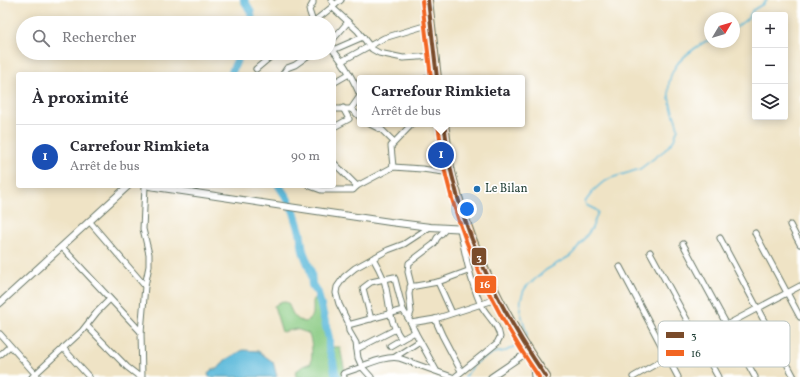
<!DOCTYPE html>
<html lang="fr">
<meta charset="utf-8">
<style>
:root{--surface:#fff;--page:#f2f2f3;--text:#2b2b33;--muted:#7c7c81;--line:#e1e1e2;--accent:#d93025}
body{margin:0;font-family:Vollkorn,serif;background:var(--page);color:var(--text)}
.controls{position:absolute;right:12px;top:12px;display:grid;overflow:hidden;border-radius:4px;box-shadow:0 2px 10px #0003}
.controls button{width:36px;height:36px;display:grid;place-items:center;padding:0;border:0;border-bottom:1px solid var(--line);background:var(--surface);color:var(--text);font:20px sans-serif}
.compass{position:absolute;left:704px;top:12px;width:36px;height:36px;border-radius:50%;background:var(--surface);box-shadow:0 2px 10px #0003;rotate:52deg}
.you{position:absolute;left:467px;top:209px;width:14px;height:14px;margin:-10px;border:3px solid #fff;border-radius:50%;background:#1a73e8;box-shadow:0 0 0 6px #1a73e833}
.badge{display:grid;place-items:center;width:26px;height:26px;border-radius:50%;background:var(--accent);color:#fff;font-size:13px;font-weight:700}
.pin{position:absolute;translate:-50% -50%;border:2px solid #fff;box-shadow:0 1px 4px #0006}
.popup{position:absolute;left:357px;top:75px;width:168px;height:52px;box-sizing:border-box;display:grid;place-content:center;border-radius:4px;background:var(--surface);filter:drop-shadow(0 1px 3px #0005);font-size:13px;white-space:nowrap;color:var(--muted)}
.popup b{font-size:15px;color:var(--text)}
.popup::after{content:'';position:absolute;left:50%;top:100%;margin-left:-8px;border:8px solid transparent;border-top-color:var(--surface)}
.list{margin:0;padding:0;list-style:none}
h2{display:flex;justify-content:space-between;align-items:center;height:52px;margin:0;padding:0 16px;font-size:17px}
h2 small{font-size:13px;font-weight:400;color:var(--muted)}
.list li{display:grid;grid-template-columns:26px 1fr auto;gap:12px;align-items:center;box-sizing:border-box;height:64px;padding:0 16px;border-top:1px solid var(--line)}
.list b{display:block;font-size:15px;white-space:nowrap}
.list p{margin:0;font-size:13px;white-space:nowrap;color:var(--muted)}
.list em{font-size:13px;font-style:normal;color:var(--muted)}
.icon{flex:none;width:22px;height:22px;fill:none;stroke:currentColor;stroke-width:2;stroke-linecap:round;stroke-linejoin:round}
.map{position:relative;flex:none;width:800px;height:377px;overflow:hidden}
.search{position:absolute;background:var(--surface);box-shadow:0 2px 10px #0003;left:16px;top:16px;width:320px;height:44px;display:flex;align-items:center;gap:10px;box-sizing:border-box;padding:0 14px;border-radius:22px;color:var(--muted);font-size:15px}
.panel{position:absolute;background:var(--surface);box-shadow:0 2px 10px #0003;left:16px;top:72px;width:320px;height:116px;border-radius:4px}
.map>svg:first-child{display:block}
.green{fill:#89ca82;stroke:#54845b}
.water{fill:#5bb9da;stroke:#3d7b87}
.lines{fill:none;stroke-linecap:round;stroke-linejoin:round}
.stream{stroke:#5bb9da;stroke-width:1.5}
.river{stroke:#5bb9da;stroke-width:8}
.minor-casing{stroke:#687767;stroke-width:7}
.tertiary-casing{stroke:#687767;stroke-width:8}
.primary-casing{stroke:#687767;stroke-width:10}
.minor{stroke:#fff;stroke-width:5}
.tertiary{stroke:#fff;stroke-width:6}
.primary{stroke:#f6be87;stroke-width:8}
.bus-1-casing{stroke:#fff;stroke-width:7}
.bus-2-casing{stroke:#fff;stroke-width:7}
.bus-1{stroke:#7a4b2a;stroke-width:4}
.bus-2{stroke:#f26522;stroke-width:4}
.poi-dot{fill:#1f6fb2;stroke:#fff;stroke-width:1.5}
.labels{text-anchor:middle;dominant-baseline:central;stroke-width:3.5;stroke-linejoin:round;paint-order:stroke}
.poi-label{font-size:12px;fill:#1f3d34;stroke:#fff;text-anchor:start}
.key{fill:#fff;stroke:#bcc5c2;stroke-width:1}
.key-label{font-size:11px;fill:#1f3d34}
.line-badge{stroke:#fff;stroke-width:1.5}
.badge-label{font-size:11px;text-anchor:middle;font-weight:bold;fill:#fff}
</style>
<div class="map">
<svg width="800" height="377" viewBox="0 0 800 377">
<rect width="100%" height="100%" fill="#fff"/>
<filter id="ink" filterUnits="userSpaceOnUse"><feTurbulence type="fractalNoise" baseFrequency=".025" numOctaves="2"/><feDisplacementMap in="SourceGraphic" scale="8" xChannelSelector="R" yChannelSelector="G"/><feConvolveMatrix kernelMatrix="1 2 1 2 8 2 1 2 1" color-interpolation-filters="sRGB"/></filter>
<filter id="wash" filterUnits="userSpaceOnUse"><feTurbulence type="fractalNoise" baseFrequency=".012" numOctaves="4" result="noise"/><feDisplacementMap in="SourceGraphic" scale="16" xChannelSelector="R" yChannelSelector="G"/><feGaussianBlur stdDeviation="0.9" result="paint"/><feColorMatrix in="noise" values="0 0 0 0 0 0 0 0 0 0 0 0 0 0 0 0 0 1.4 0 .05"/><feComposite in="paint" operator="in"/></filter>
<g filter="url(#wash)">
<rect width="100%" height="100%" fill="#efe3c5"/>
<!-- green -->
<path class="green" d="M313,299h5l9,37 6,11h7l6,30h-50l-1,-5 8,-6 8,-3c1,-11 2,-20 -3,-30l-12,-4 -14,3 -8,-26 8,-5 6,2c4,10 7,18 18,19l7,-8z"/>
<!-- water -->
<path class="water" d="M243,350l15,1 15,11 4,15h-68l-1,-3 4,-5h6l7,-9z"/>
<g class="lines">
<!-- stream -->
<g class="stream">
<path d="M734,29l14,-11 5,-8 10,-6 4,-4"/>
<path d="M719,42h5"/>
<path d="M524,339l3,-4 -7,-25 1,-11 3,-9 3,-4 19,-16 24,-14 4,-4 18,-24 6,-16 -2,-2 -10,-5 -1,-3 9,-12 8,-7 9,-5 29,-9 25,-19 9,-10 4,-12c-2,-9 -6,-17 -8,-26 -7,-32 12,-46 36,-61h4"/>
<path d="M465,377l9,-12 8,-6 11,-6 13,-2 14,-8"/>
</g>
<!-- river -->
<g class="river">
<path d="M244,0l7,12 1,11"/>
<path d="M231,74l9,-21"/>
<path d="M279,186l8,12 7,14 6,20 3,19 8,21 1,13 6,8 2,9 9,36v10l4,13 2,12 2,4"/>
</g>
</g>
</g>
<g filter="url(#ink)">
<g class="lines">
<defs>
<g id="minor">
<path d="M313,0v3l-4,7 4,12"/>
<path d="M331,0l4,5"/>
<path d="M333,8l25,23 14,18 7,4 24,5 32,-2"/>
<path d="M312,23l29,-23"/>
<path d="M329,44l19,-22"/>
<path d="M329,46c14,14 23,31 31,49"/>
<path d="M333,50l30,-13"/>
<path d="M342,61l42,-23 47,-14"/>
<path d="M256,69l19,-16"/>
<path d="M283,74l4,-6 8,-3 17,-12"/>
<path d="M427,78l10,-2"/>
<path d="M334,82h1l14,-8"/>
<path d="M334,109h17l9,8"/>
<path d="M351,109l9,-13"/>
<path d="M370,124l12,6 12,12"/>
<path d="M334,127l15,-8 -6,-11"/>
<path d="M334,163l23,23"/>
<path d="M393,167l-2,-21 21,-22"/>
<path d="M310,186l11,4h32l4,-4 36,-19 29,2 29,4"/>
<path d="M89,221l56,65"/>
<path d="M790,225l10,19"/>
<path d="M755,233l45,84"/>
<path d="M720,238l74,139"/>
<path d="M683,244l72,133"/>
<path d="M62,247l79,85"/>
<path d="M650,252l68,125"/>
<path d="M373,258c4,7 8,15 11,22 6,20 4,43 18,59l13,-7"/>
<path d="M620,267l58,110"/>
<path d="M438,282l14,31"/>
<path d="M410,287l28,-5 30,-11"/>
<path d="M409,318l2,-6 -2,-18 2,-10 -3,-12 1,-9 25,-19 3,-6 10,-10"/>
<path d="M371,319l-8,-31 8,-6 23,-5 1,2 8,31 8,13 4,9 21,38"/>
<path d="M435,319l7,16 19,36"/>
<path d="M411,323l24,-4 62,-20"/>
<path d="M348,325l55,-15"/>
<path d="M87,326l40,41 13,10"/>
<path d="M0,334l38,43"/>
<path d="M390,346l12,-7"/>
<path d="M63,348l26,29"/>
<path d="M357,349l39,-20"/>
<path d="M0,355l10,-9"/>
<path d="M395,357l25,-16"/>
<path d="M362,366c11,-4 25,-10 37,-8l53,19"/>
<path d="M32,377l50,-46 15,-19 13,-13"/>
<path d="M142,377l-1,-45 4,-46 4,-20v-12l-6,-25 2,-43"/>
<path d="M344,377l-1,-3 1,-1 18,-6"/>
<path d="M371,377l-9,-10 -4,-9 -2,-15 -7,-12 -1,-9 -9,-18 -3,-11 1,-6 7,-10 11,-9 33,-18 16,-6 26,-17"/>
<path d="M455,377l42,-34 3,-6c-2,-14 -14,-21 -20,-34 -10,-24 -15,-49 -20,-74"/>
<path d="M491,377l31,-21 10,1"/>
<path d="M534,377l-1,-9 2,-3 4,3"/>
<path d="M633,377l65,-37 102,-54"/>
</g>
<g id="tertiary">
<path d="M149,186l241,36 40,5 38,2"/>
<path d="M0,303l128,-117"/>
</g>
<g id="primary">
<path d="M428,0l9,78"/>
<path d="M444,124c3,16 3,32 7,48 3,14 8,27 12,41 19,59 47,113 83,164"/>
</g>
</defs>
<!-- minor casing -->
<use href="#minor" class="minor-casing"/>
<!-- tertiary casing -->
<use href="#tertiary" class="tertiary-casing"/>
<!-- primary casing -->
<use href="#primary" class="primary-casing"/>
<!-- minor -->
<use href="#minor" class="minor"/>
<!-- tertiary -->
<use href="#tertiary" class="tertiary"/>
<!-- primary -->
<use href="#primary" class="primary"/>
<defs>
<g id="bus-1">
<path d="M428,0l9,78"/>
<path d="M444,124c3,17 4,35 8,51 17,73 52,141 94,202"/>
</g>
<g id="bus-2">
<path d="M422,1l9,77"/>
<path d="M438,125c3,17 4,34 8,51 17,72 51,140 93,201"/>
</g>
</defs>
<!-- bus-1 casing -->
<use href="#bus-1" class="bus-1-casing"/>
<!-- bus-2 casing -->
<use href="#bus-2" class="bus-2-casing"/>
<!-- bus-1 -->
<use href="#bus-1" class="bus-1"/>
<!-- bus-2 -->
<use href="#bus-2" class="bus-2"/>
</g>
</g>
<!-- markers -->
<circle class="poi-dot" cx="477" cy="189" r="4"/>
<g class="labels">
<!-- poi labels -->
<g class="poi-label">
<text x="485" y="189">Le Bilan</text>
</g>
</g>
<!-- legend -->
<rect x="658" y="321" width="132" height="46" rx="6" class="key"/>
<rect x="666" y="332" width="18" height="6" fill="#7a4b2a"/>
<rect x="666" y="350" width="18" height="6" fill="#f26522"/>
<g class="key-label">
<text x="691" y="339">3</text>
<text x="691" y="357">16</text>
</g>
<g class="line-badge">
<rect x="471" y="247" width="16" height="19" rx="4" fill="#7a4b2a"/>
<rect x="474" y="275" width="23" height="19" rx="4" fill="#f26522"/>
</g>
<g class="badge-label">
<text x="479" y="261">3</text>
<text x="485" y="288">16</text>
</g>
</svg>
<div class="controls">
<button>+</button>
<button>−</button>
<button><svg class="icon" aria-label="layers" viewBox="0 0 24 24"><path d="M12 4l9 5-9 5-9-5zM3 14l9 5 9-5"/></svg></button>
</div>
<svg class="compass" viewBox="-18 -18 36 36"><path d="M0-13l5 13h-10z" fill="#e53935"/><path d="M0 13l5-13h-10z" fill="#7c7c81"/></svg>
<div class="you"></div>
<div class="pin badge" style="left:441px;top:155px;background:#1a4fb4">1</div>
<div class="popup"><b>Carrefour Rimkieta</b>Arrêt de bus</div>
<div class="search"><svg class="icon" aria-label="search" viewBox="0 0 24 24"><circle cx="10" cy="10" r="6"/><path d="M15 15l6 6"/></svg>Rechercher</div>
<section class="panel">
<h2>À proximité<small></small></h2>
<ul class="list">
<li><span class="badge" style="background:#1a4fb4">1</span><div><b>Carrefour Rimkieta</b><p>Arrêt de bus</p></div><em>90 m</em></li>
</ul>
</section>
</div>
